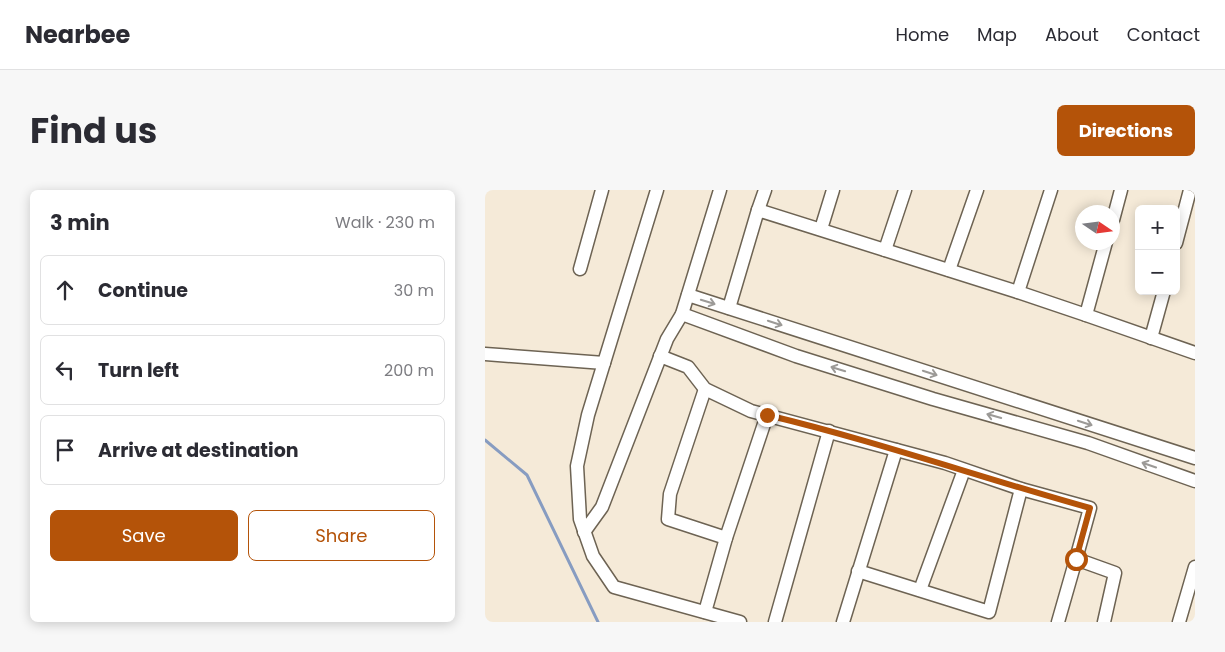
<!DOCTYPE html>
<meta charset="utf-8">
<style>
:root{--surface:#fff;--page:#f7f7f7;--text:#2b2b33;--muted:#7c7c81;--line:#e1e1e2;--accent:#b45309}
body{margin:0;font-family:Poppins,sans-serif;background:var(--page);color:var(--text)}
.controls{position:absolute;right:15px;top:15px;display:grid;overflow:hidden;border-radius:8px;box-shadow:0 2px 12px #0003}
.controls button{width:45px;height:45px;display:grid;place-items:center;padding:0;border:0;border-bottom:1px solid var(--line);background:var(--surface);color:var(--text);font:25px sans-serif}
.compass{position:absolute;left:590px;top:15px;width:45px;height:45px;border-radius:50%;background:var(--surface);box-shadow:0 2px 12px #0003;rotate:103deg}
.stop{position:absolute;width:15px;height:15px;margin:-11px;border:4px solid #b45309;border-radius:50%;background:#fff}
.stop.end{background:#b45309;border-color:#fff;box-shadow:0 1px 5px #0008}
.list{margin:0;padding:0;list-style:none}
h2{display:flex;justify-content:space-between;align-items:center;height:65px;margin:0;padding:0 20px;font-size:21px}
h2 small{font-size:16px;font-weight:400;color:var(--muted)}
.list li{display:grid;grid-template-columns:32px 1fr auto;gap:15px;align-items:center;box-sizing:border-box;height:70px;margin:0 10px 10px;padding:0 10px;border:1px solid var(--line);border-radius:8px}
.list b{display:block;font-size:19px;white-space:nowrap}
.list em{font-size:16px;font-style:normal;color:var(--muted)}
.actions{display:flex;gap:10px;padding:15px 20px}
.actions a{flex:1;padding:11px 0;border:1px solid var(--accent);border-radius:8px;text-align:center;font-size:18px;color:var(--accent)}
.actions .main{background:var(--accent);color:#fff}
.icon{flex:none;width:28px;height:28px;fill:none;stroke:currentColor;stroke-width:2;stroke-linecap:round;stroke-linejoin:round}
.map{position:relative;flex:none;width:710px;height:432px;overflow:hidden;border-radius:8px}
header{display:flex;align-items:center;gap:30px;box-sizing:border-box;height:70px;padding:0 25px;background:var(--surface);border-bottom:1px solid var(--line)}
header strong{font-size:24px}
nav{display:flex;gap:28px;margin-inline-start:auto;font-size:18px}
.intro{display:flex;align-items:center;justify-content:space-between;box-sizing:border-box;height:120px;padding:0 30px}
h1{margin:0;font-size:35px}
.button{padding:12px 22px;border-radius:8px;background:var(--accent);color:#fff;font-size:18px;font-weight:700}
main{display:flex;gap:30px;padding:0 30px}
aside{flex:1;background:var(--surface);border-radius:8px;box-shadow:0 2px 12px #0003}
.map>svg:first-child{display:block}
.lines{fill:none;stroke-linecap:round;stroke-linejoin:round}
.stream{stroke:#879cc1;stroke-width:3}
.minor-casing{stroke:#6d6353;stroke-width:15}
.minor{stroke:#fff;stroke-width:12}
.oneway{stroke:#9c9a97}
.route{stroke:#b45309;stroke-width:6}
</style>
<header>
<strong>Nearbee</strong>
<nav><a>Home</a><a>Map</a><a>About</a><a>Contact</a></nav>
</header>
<div class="intro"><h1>Find us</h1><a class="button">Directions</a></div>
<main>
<aside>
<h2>3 min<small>Walk · 230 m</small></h2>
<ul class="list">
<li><svg class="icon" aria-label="ahead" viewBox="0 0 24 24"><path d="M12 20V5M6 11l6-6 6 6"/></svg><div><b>Continue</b></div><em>30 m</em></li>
<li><svg class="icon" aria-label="left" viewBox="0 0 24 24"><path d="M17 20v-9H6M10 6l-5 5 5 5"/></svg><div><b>Turn left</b></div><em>200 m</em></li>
<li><svg class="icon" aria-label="arrive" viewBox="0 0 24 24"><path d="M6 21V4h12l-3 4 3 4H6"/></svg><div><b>Arrive at destination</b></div></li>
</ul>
<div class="actions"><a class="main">Save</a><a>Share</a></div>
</aside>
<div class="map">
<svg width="710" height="432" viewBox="0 0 710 432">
<rect width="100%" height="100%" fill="#f5ead8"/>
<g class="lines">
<!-- stream -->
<path class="stream" d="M0,250l42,35 71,147"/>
<defs>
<g id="minor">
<path d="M172,0l-69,225 -11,51 3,53 13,37 21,31 126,35"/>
<path d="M566,0l-33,102 68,23"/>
<path d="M273,20l7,-20"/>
<path d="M628,30l8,-30"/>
<path d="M336,39l12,-39"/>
<path d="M621,52l-20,73 109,38"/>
<path d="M691,53l14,-53"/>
<path d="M400,60l20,-60"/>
<path d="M95,79l22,-79"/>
<path d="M464,80l28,-80"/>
<path d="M203,105l507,163"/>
<path d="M244,118l29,-98 260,82"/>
<path d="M197,124l114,42 137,43 155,44 107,38"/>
<path d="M666,148l13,-47"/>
<path d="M0,164l119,9"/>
<path d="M175,166l28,11 17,22 46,22 194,52 76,26 69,19 -14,51 39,14 -11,49"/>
<path d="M220,199l-35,105 -2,25 58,19 41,-123"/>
<path d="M99,342l18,-25 65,-168 15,-25 38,-124"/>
<path d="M373,381l131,41 32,-123"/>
<path d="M435,400l44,-120"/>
<path d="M220,422l21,-74"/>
<path d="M290,432l54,-191"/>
<path d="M358,432l53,-172"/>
<path d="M573,432l18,-63"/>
<path d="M694,432l16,-55"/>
</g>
</defs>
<!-- minor casing -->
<use href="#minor" class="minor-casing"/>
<!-- minor -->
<use href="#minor" class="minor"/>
</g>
<!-- one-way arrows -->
<defs><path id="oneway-shaft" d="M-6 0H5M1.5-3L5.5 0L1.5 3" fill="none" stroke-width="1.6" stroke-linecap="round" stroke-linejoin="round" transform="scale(1.25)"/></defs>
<g class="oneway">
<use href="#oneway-shaft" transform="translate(223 112) rotate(17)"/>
<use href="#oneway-shaft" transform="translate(290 133) rotate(18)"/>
<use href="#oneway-shaft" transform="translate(353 179) rotate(-163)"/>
<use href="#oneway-shaft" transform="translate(445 183) rotate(18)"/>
<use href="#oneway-shaft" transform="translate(509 226) rotate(-164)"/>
<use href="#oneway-shaft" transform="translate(600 233) rotate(18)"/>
<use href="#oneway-shaft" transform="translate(664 275) rotate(-161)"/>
</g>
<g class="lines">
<!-- route -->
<path class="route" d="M282,225c109,26 215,63 323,93l-14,51"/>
</g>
</svg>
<div class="controls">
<button>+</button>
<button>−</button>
</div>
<svg class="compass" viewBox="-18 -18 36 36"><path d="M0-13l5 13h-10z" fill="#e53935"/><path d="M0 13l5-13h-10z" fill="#7c7c81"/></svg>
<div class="stop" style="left:591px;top:369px"></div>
<div class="stop end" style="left:282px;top:225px"></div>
</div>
</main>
